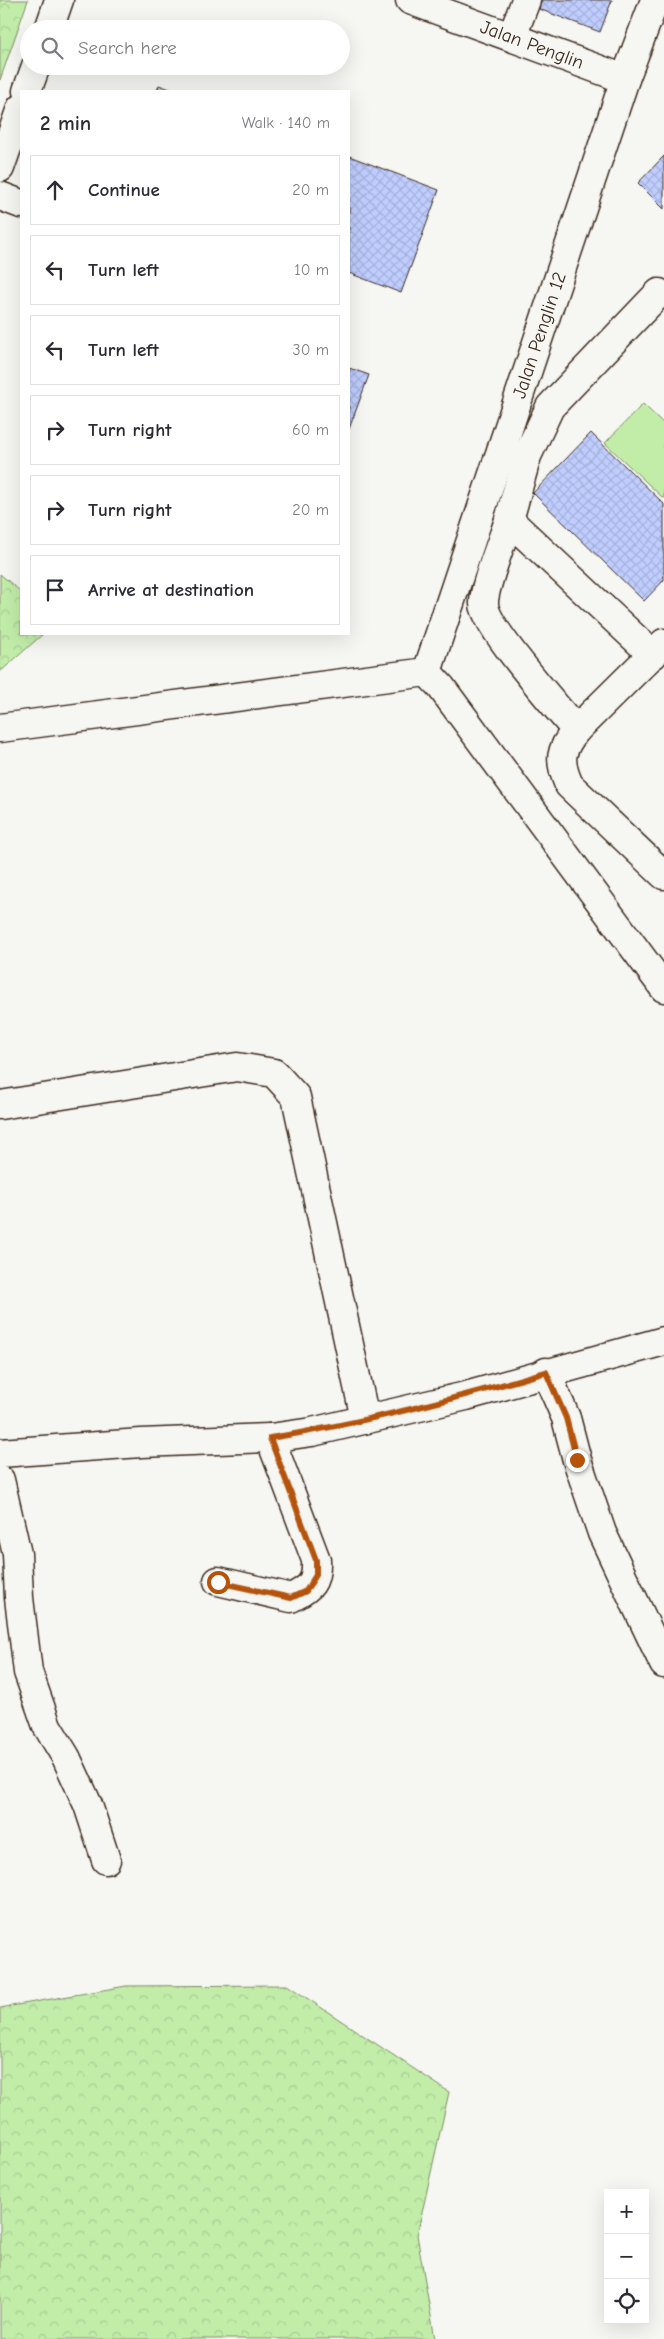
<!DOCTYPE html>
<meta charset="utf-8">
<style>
:root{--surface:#fff;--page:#f7f7f7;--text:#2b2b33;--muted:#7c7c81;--line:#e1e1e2}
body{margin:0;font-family:"Comic Neue",sans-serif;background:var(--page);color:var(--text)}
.controls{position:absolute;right:15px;bottom:15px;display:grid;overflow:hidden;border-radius:0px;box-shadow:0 5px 20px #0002}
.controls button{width:45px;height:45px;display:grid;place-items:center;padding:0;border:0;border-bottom:1px solid var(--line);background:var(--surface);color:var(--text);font:25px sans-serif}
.stop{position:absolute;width:15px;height:15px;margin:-11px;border:4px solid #b45309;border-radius:50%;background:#fff}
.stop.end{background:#b45309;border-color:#fff;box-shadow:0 1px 5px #0008}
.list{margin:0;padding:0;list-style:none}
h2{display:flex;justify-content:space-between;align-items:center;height:65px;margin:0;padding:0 20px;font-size:21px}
h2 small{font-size:16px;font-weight:400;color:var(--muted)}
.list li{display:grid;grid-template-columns:32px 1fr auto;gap:15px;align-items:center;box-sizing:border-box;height:70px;margin:0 10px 10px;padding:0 10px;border:1px solid var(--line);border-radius:0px}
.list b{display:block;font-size:19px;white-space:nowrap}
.list em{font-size:16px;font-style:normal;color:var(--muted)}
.icon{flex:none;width:28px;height:28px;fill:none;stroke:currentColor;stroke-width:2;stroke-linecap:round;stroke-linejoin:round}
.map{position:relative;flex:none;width:664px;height:2339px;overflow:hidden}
.search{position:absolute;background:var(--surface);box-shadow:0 5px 20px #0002;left:20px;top:20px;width:330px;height:55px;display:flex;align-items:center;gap:12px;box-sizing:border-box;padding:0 18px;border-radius:28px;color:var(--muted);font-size:19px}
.panel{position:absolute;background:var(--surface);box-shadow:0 5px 20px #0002;left:20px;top:90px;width:330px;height:545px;border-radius:0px}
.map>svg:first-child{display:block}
.forest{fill:url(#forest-crowns);stroke:#7e8c64}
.green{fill:#c1eda9;stroke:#7e8c64}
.building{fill:url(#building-cross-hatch);stroke:#3b2a1e}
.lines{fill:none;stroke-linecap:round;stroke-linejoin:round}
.minor-casing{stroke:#3b2a1e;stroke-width:31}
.minor{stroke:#f6f6f2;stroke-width:28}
.route{stroke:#b45309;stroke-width:6}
.labels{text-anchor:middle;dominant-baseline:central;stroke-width:4;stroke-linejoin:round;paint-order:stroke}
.street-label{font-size:19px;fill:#3b2a1e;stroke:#f6f6f2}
</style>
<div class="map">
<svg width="664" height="2339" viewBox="0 0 664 2339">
<defs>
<pattern id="forest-crowns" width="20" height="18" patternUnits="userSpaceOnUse" patternTransform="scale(1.25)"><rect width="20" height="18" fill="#c1eda9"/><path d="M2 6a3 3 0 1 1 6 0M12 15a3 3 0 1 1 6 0" fill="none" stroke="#a7cb91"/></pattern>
<pattern id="building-cross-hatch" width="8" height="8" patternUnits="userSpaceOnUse" patternTransform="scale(1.25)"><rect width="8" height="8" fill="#c0ceff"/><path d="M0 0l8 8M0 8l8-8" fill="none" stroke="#a6b1da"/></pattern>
</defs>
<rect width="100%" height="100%" fill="#f6f6f2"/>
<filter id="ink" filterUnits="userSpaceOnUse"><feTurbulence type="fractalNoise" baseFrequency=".02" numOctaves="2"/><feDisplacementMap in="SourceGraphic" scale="10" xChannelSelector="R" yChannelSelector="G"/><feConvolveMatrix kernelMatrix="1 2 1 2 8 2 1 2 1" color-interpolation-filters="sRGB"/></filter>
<g filter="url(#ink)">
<!-- forest -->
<g class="forest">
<path d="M0,0h28l-28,80z"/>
<path d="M0,574l21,18v42h22l-43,38z"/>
<path d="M287,1985l162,107 -32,143 18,104h-435v-331l126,-22z"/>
</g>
<!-- green -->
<path class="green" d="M643,404l21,20v75l-59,-56z"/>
<!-- building -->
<g class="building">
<path d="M542,0h70l-12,32 -61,-23z"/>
<path d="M159,85l16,6h-18z"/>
<path d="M349,156l90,34 -38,103 -52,-20z"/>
<path d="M664,156v53l-26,-26z"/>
<path d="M349,368l20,7 -20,54z"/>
<path d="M591,433l73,71v76l-20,21 -111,-108z"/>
</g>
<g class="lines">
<defs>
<g id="minor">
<path id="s1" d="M410,0l215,79"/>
<path d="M49,29l10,-29"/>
<path d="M512,37l14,-37"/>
<path d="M27,91l9,-25"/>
<path d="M0,168l21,-60"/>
<path d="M0,196l21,8"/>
<path d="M509,520l18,-64 23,-49 109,-114"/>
<path d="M664,643l-88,87c-16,20 -18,30 -7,55l95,90"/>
<path id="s2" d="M427,672l198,-593 30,-79"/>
<path d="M427,672l14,15 223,301"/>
<path d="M0,728l427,-56"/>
<path d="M576,730c-17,-20 -91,-104 -92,-126 -1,-16 19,-65 25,-84l144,135"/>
<path d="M0,1105l237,-38 37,6 22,24 69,322"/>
<path d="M546,1372l20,46 11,42 25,73 62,131"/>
<path d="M0,1453l141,-10 129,-5 42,-6 154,-36 198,-55"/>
<path d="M0,1480l17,74 2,44 9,74 19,54 19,31 22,48 18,55"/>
<path d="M218,1581l73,17c20,-10 26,-16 25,-38l-46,-122"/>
</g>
</defs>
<!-- minor casing -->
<use href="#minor" class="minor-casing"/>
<!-- minor -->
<use href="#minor" class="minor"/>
</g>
</g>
<g class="lines" filter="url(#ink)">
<!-- route -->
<path class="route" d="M218,1582l73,16 15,-7 10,-16v-15l-46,-122c93,-15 185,-39 276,-66l20,46 11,42"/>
</g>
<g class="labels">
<!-- street labels -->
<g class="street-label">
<text stroke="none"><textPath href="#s1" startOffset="130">Jalan Penglin</textPath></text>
<text stroke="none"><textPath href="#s2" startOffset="355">Jalan Penglin 12</textPath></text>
</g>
</g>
</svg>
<div class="controls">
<button>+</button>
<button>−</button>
<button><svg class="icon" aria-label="locate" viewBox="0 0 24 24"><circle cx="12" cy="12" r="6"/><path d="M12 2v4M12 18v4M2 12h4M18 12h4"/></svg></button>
</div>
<div class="stop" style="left:218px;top:1582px"></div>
<div class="stop end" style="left:577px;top:1460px"></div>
<div class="search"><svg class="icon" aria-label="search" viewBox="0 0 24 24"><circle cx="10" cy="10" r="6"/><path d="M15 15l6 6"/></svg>Search here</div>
<section class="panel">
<h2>2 min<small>Walk · 140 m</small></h2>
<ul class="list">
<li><svg class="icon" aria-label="ahead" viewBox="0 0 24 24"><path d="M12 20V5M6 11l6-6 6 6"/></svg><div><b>Continue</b></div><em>20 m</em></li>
<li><svg class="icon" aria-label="left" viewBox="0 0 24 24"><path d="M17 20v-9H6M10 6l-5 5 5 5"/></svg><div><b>Turn left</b></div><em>10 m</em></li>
<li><svg class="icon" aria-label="left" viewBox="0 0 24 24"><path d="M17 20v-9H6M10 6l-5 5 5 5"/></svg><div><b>Turn left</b></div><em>30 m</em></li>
<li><svg class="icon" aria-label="right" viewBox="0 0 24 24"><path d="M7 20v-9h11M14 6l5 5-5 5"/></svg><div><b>Turn right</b></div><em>60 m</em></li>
<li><svg class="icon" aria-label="right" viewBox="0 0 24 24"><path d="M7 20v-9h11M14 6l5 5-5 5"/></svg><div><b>Turn right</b></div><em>20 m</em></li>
<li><svg class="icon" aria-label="arrive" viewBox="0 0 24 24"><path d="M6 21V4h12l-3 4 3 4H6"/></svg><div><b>Arrive at destination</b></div></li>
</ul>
</section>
</div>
